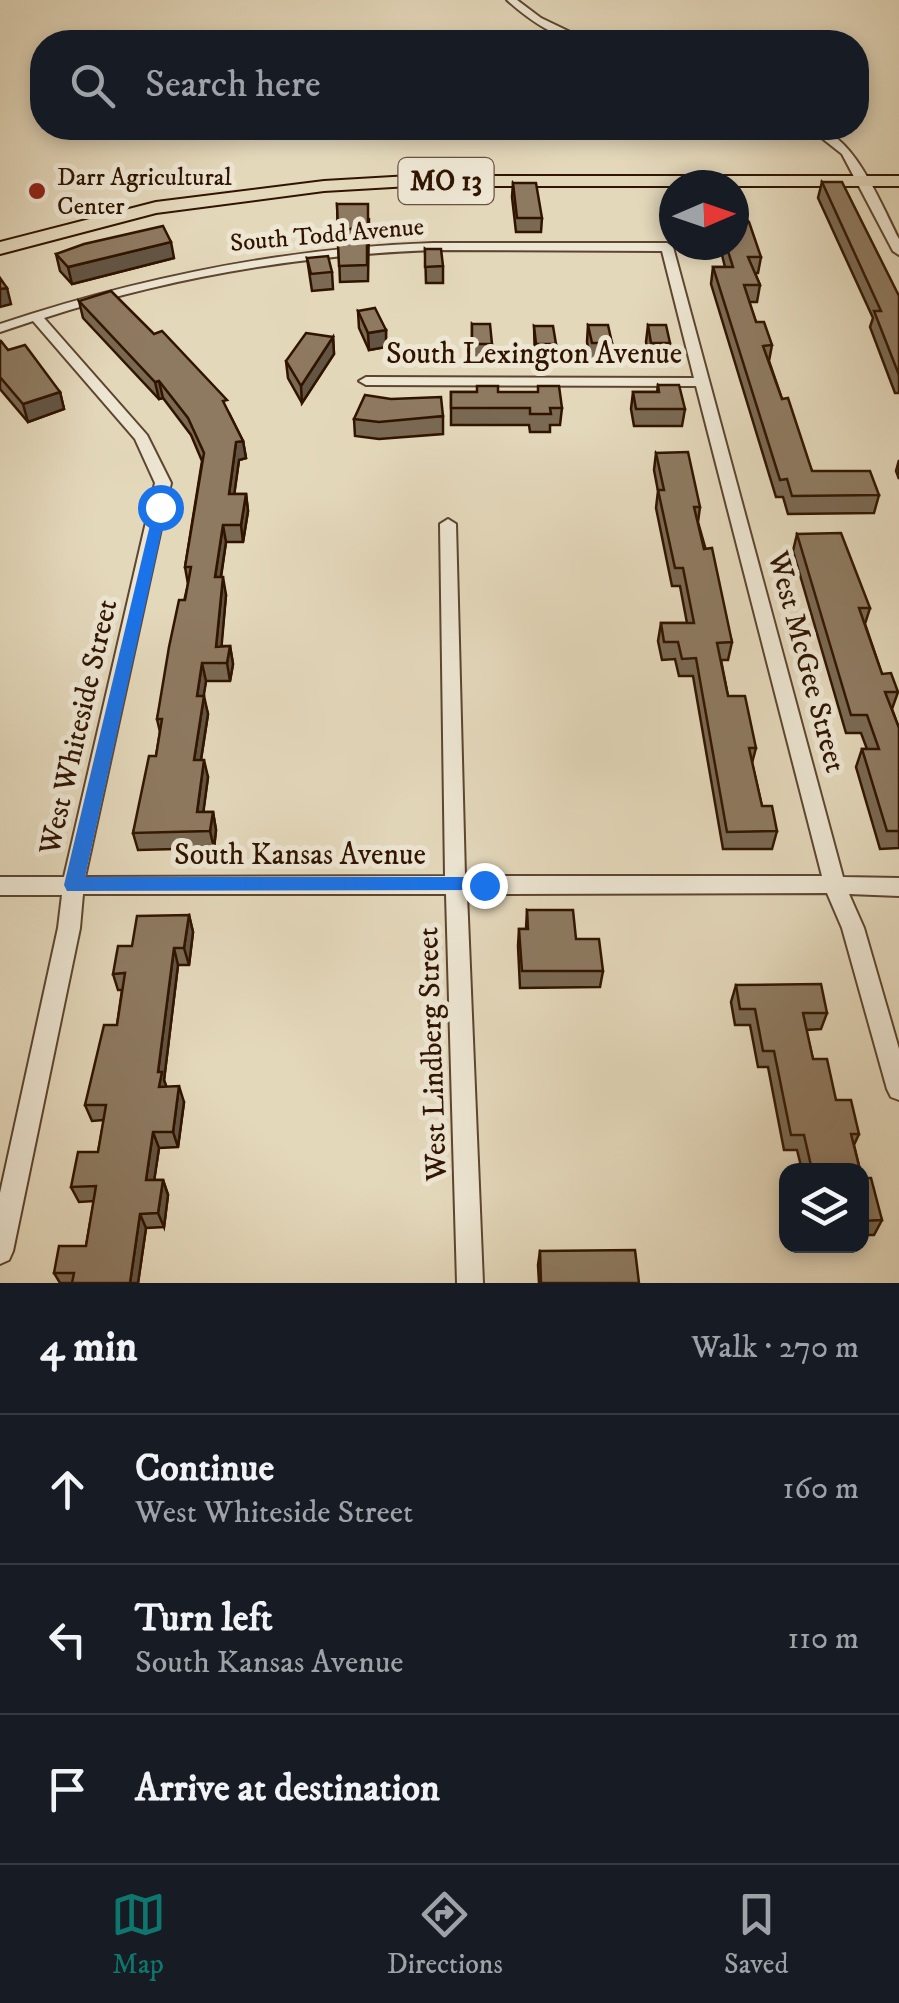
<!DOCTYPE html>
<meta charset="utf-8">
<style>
:root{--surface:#171b24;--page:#242831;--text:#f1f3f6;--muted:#9ea1a6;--line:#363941;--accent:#0f766e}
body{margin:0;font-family:"IM FELL DW Pica",serif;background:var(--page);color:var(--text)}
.controls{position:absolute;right:30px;bottom:30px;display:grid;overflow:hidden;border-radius:20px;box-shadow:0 5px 15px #0003}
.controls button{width:90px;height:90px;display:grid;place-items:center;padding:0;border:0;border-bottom:2px solid var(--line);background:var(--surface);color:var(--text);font:50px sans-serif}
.compass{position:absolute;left:659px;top:170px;width:90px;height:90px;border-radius:50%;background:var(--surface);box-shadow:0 5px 15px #0003;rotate:88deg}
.stop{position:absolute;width:30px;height:30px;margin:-22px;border:8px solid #1a73e8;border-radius:50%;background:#fff}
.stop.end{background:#1a73e8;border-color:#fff;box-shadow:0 2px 10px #0008}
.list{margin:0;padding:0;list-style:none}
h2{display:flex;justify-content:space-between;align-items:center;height:130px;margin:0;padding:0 40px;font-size:42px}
h2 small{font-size:32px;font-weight:400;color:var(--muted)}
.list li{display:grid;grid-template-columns:65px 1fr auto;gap:30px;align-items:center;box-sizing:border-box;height:150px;padding:0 40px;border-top:2px solid var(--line)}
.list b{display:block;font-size:38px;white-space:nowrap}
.list p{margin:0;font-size:32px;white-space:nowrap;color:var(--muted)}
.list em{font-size:32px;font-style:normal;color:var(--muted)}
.icon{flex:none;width:55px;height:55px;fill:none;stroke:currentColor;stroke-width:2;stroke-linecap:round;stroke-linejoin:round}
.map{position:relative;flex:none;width:899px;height:1283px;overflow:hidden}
.search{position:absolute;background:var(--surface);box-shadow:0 5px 15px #0003;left:30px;right:30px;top:30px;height:110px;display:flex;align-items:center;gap:25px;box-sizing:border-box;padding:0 35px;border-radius:40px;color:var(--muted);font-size:38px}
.sheet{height:580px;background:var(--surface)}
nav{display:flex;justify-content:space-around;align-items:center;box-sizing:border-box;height:140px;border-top:2px solid var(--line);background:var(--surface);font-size:28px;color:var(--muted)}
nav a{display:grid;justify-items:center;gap:5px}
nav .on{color:var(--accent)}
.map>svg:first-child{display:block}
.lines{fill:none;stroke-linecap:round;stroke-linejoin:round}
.minor-casing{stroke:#5d452f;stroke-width:4}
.primary-casing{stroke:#301400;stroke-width:4}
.minor{fill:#ede6d3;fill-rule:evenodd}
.primary{fill:#e4d8bb;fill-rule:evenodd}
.wall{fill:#7a6953;stroke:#301400;stroke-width:2.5}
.shaded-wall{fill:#635544;stroke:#301400;stroke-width:2.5}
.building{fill:#8e7a61;stroke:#301400;stroke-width:2.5}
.route{fill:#1a73e8}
.poi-dot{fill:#8f2418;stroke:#ede6d3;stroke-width:4}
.labels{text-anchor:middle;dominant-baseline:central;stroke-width:10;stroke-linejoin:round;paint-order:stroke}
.far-poi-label{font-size:25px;fill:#301400;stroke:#ede6d3;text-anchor:start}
.far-street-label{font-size:25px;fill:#301400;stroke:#ede6d3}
.shield{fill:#ede6d3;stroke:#69533f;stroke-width:2.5}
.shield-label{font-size:28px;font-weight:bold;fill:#301400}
.street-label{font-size:30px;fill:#301400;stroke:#ede6d3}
</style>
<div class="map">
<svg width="899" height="1283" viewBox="0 0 899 1283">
<rect width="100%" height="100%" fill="#e4d8bb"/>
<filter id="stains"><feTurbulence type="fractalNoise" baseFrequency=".002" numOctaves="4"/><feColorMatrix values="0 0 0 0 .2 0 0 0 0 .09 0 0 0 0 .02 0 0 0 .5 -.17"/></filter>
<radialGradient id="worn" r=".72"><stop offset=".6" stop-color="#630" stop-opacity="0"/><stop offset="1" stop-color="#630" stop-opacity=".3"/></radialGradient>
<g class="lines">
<defs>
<g id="minor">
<path d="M507,0h10l24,18 50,24c-29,2 -64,-24 -84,-42z"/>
<path d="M809,128c42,-3 73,79 90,111v16l-6,-4 -51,-97z"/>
<path d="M433,243h234l6,4 170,630 56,1v18l-50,-2 15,34 35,121v51l-8,-3 -4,-8 -45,-161 -15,-35 -360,1 16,389h-26l-11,-389h-363l-3,34 -67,323 -4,9 -9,4v-71l58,-265 4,-33h-62v-18h64l91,-394 -20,-44 -102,-118 -33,11v-8c142,-47 284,-76 433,-81zM433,250l229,1 32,127 -328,-1 -7,4 7,4 330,1 126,490h-357l-9,-352 -8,-5 -8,5 5,352 -360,1 86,-394 -24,-48 -103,-117c127,-41 256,-63 389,-68z"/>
</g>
<path id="primary" d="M410,176h489v10h-489l-86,5 -168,22 -156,41v-12l156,-40 168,-21z"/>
</defs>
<!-- minor casing -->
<use href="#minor" class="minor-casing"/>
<!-- primary casing -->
<use href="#primary" class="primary-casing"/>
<!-- minor -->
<use href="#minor" class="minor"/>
<!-- primary -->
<use href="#primary" class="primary"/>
</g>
<!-- wall -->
<g class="wall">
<path d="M822,182l77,114v97h-4l-25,-66 3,-9 -55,-120z"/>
<path d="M513,183l29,35 -1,14h-25l-4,-35z"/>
<path d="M337,204l32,15 -1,62 -28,1z"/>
<path d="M717,245h17l27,12 -3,16h-3l5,12 -3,17h-8l7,20 16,23 -3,16 13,38 30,72 67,24 -5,18 -86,1 -5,-17h-7l-65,-213 2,-17h12l-5,-20z"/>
<path d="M425,249l18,17v17h-17z"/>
<path d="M56,254l118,4 -102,26 -12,-13z"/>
<path d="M307,258l25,14 1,17 -21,2z"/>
<path d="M79,301l150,112 14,28 3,17 -7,2 -5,34h12l2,17 -5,31h-17l-5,35 5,18 -5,51h9l3,18 -3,17h-24l-3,15 5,18 -7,46 7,17 -5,35h10l3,18 -2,18 -76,2 -5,-17 23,-77 4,-24 -3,-13 31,-135 -3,-17 17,-106 -11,-26 -28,-37 -4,1 -76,-81z"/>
<path d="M358,311l28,19v17l-17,3 -10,-22z"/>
<path d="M472,324l20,20 -1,17h-19z"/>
<path d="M588,325l24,18 -2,17h-20l-3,-18z"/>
<path d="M648,325l22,18 -3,17h-18l-3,-18z"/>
<path d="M534,326l22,18 -1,17h-20z"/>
<path d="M333,337l1,17 -32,49 -14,-25 -2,-17z"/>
<path d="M0,341l8,9 52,42 4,17 -36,13 -28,-33z"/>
<path d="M658,385l27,24 -3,17h-48l-3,-17 2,-17h24z"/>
<path d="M451,392h47l64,16 -2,17h-10v7h-20l-1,-7h-78z"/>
<path d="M443,416v18l-64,5 -24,-3 -1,-17z"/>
<path d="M656,453l44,54 -2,15 34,120 -4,18h-7l7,36 28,52 -4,15 10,43 15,25 -5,18h-49l-30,-173h-14l-4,-17 -13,1 -4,-19 3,-18h26l-7,-37h-8l-16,-78 2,-17 -4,-21z"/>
<path d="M899,460v19l-3,-8z"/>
<path d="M797,534l73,74 -5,16 17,50 16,18 -6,17 7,19v120l-19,1 -24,-82 6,-18h5l-6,-16h-15l-53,-182z"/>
<path d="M527,910l49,29 27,32 -3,16 -80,1 -2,-42 1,-17h7z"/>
<path d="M189,915l4,17 -4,33h-11l-14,115 2,7 18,15 -6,45 -19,1 -5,32h9l5,15 -4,32 -18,1 -8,55h-78l-6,-10 32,-27 8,-45 -15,1 -8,-15 27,-35 6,-32 -12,1 -7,-16 32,-80 5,-35h-4l-5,-16 19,-28z"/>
<path d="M736,985l91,28 -6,16 -15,1 7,29 23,41 23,34 -5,11 6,25h-58l-5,-20h-13l-16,-83h-10l-8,-42h-15l-4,-23z"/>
<path d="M862,1176l20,44 -8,15h-12z"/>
<path d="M540,1251l99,32h-100l-1,-18z"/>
</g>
<!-- shaded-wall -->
<g class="shaded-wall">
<path d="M171,242l3,16 -102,26 -4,-17z"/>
<path d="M7,288l4,16 -11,3v-18z"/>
<path d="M386,330v17l-17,3 -1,-17z"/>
<path d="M333,337l1,17 -32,49 -1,-17z"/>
<path d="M159,381l4,17 -4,1 -4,-17z"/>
<path d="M60,392l4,17 -36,13 -5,-18z"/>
<path d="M243,441l3,17 -7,2 -7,51 -3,-17 7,-52z"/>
<path d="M246,494l2,17 -5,31 -2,-17z"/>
<path d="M223,525l3,17 -8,53 -3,-18z"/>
<path d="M223,577l3,18 -6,69 -4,-17z"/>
<path d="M230,646l3,18 -3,17 -3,-18z"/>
<path d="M202,663l4,18 -5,33 -4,-18z"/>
<path d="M204,696l4,18 -10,64 -4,-18z"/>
<path d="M204,760l4,17 -7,53 -4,-18z"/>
<path d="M213,812l3,18 -2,18 -4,-17z"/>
<path d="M189,915l4,17 -4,33 -5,-17z"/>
<path d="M174,948l4,17 -14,115 3,8 -8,-1 -1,-15z"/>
<path d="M179,1086l5,16 -6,45 -5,-15z"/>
<path d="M153,1132l6,16 -7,47 -6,-15z"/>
<path d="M163,1180l5,15 -4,32 -6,-14z"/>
<path d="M140,1214l6,14 -8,55h-8z"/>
</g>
<!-- building -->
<g class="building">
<path d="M822,182h20l57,114v79l-25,-64h7z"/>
<path d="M513,183h23l6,35h-25z"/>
<path d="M337,204h31v23l-30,3z"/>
<path d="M735,208l14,14 12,35h-13l12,28h-16l12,37h8l8,23 -9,1 19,53 6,-1 24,73h58l9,24 -87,1 -5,-17 -7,1 -67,-213h20l-7,-22h8z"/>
<path d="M163,226l8,16 -103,25 -12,-13 28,-10z"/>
<path d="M367,241v24l-28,1 -1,-22z"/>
<path d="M425,249h16l2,17 -18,1z"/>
<path d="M328,256l4,16 -21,2 -4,-16z"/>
<path d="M0,278l7,10 -7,1z"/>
<path d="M111,291l43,43 8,-3 65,69 -4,1 20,40 -7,1 -7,52h17l-5,31h-18l-8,52h8l-7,70 14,-1 -3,17h-25l-5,33h7l-10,64h10l-7,52h16l-3,19 -77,2 16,-77h7l6,-37h-5l12,-72 10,-47h6l6,-33h-6l19,-114 -16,-35 -29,-37 -4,1 -76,-81z"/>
<path d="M375,308l11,22 -18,3 -10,-22z"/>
<path d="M472,324h18l2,20h-20z"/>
<path d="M588,325h20l4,18h-20z"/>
<path d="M648,325h18l4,18h-19z"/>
<path d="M534,326h19l3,18h-20z"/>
<path d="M306,333l27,4 -32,49 -15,-25z"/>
<path d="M0,341h1l7,9 17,-5 35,47 -37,12 -23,-27z"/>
<path d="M658,385h21l6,24h-49l-3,-17h26z"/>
<path d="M477,386h21v6h40v-6h21l3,22h-12l1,6h-21v-6h-79v-16h26z"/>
<path d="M365,395l26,4 50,-2 2,19 -64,6 -25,-3z"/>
<path d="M688,452l12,55h-6l10,42 8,-1 20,94 -15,1 11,53h17l11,52h-7l13,58h10l5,25 -50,1 -31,-174 -14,1 -4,-17h-14l-3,-19h33l-11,-55h-8l-17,-78h6l-8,-37z"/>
<path d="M841,533l29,75h-11l23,66 9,-1 7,19h-13l14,36v103h-12l-25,-82h17l-12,-34h-16l-54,-181z"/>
<path d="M527,910h46l3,29h23l4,32h-81l-3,-42h9z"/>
<path d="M189,915l-5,33h-10l-16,124h4l-3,15 20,-1 -6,46h-20l-7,48h17l-5,33 -18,1 -10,69h-58l2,-10h-20l5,-27h27l10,-60 -25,1 7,-35h20l8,-47h-21l19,-80h13l8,-52 -12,1 5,-28h14l5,-30z"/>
<path d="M821,984l6,29h-24l10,46h14l9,41h15l8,34h-8l9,36h-48l-8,-35h-13l-17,-84h-11l-8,-42h-15l-4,-24z"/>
<path d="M862,1176v2h9l11,42 -20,1z"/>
<path d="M635,1250l4,33h-98l-1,-32z"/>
</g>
<!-- route -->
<path class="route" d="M155,504l12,3 -82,370h399l10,8 -3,5 -424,1 -3,-6z"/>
<!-- markers -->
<circle class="poi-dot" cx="37" cy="191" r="10"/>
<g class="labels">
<!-- far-poi labels -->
<g class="far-poi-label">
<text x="57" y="177">Darr Agricultural<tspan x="57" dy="29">Center</tspan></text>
</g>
<!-- far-street labels -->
<g class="far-street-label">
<text transform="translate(327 235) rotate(-5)">South Todd Avenue</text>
</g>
<!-- shield labels -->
<rect class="shield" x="398.5" y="158" width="95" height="46" rx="8"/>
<g class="shield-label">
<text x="446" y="181">MO 13</text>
</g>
<!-- street labels -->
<g class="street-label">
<text x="534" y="354">South Lexington Avenue</text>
<text transform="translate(806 662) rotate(75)">West McGee Street</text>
<text transform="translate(79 727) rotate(-77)">West Whiteside Street</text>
<text x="300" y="855">South Kansas Avenue</text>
<text transform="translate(433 1054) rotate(-92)">West Lindberg Street</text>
</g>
</g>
<rect width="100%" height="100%" filter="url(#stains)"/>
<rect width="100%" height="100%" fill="url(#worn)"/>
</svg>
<div class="controls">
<button><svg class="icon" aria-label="layers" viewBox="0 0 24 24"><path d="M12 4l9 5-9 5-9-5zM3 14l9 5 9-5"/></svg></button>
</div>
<svg class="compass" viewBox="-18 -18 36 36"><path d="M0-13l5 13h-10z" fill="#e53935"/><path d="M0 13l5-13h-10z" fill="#9ea1a6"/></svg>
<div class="stop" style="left:160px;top:507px"></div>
<div class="stop end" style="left:484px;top:885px"></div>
<div class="search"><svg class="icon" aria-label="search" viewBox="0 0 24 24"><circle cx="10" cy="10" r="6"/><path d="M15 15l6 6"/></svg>Search here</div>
</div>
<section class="sheet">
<h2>4 min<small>Walk · 270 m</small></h2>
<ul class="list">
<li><svg class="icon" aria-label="ahead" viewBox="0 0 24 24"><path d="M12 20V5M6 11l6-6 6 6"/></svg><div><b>Continue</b><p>West Whiteside Street</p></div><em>160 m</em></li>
<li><svg class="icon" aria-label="left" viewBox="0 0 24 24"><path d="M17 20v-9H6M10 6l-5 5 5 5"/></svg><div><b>Turn left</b><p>South Kansas Avenue</p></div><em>110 m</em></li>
<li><svg class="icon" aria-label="arrive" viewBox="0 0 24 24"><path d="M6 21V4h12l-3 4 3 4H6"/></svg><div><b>Arrive at destination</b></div></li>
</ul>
</section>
<nav>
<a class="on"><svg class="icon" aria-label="map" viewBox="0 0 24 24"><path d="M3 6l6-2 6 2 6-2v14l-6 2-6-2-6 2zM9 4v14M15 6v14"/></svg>Map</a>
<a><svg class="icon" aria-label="directions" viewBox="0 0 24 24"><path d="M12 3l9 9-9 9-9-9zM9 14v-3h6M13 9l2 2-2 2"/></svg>Directions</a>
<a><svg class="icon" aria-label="saved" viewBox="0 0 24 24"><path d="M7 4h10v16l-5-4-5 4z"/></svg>Saved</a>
</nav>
